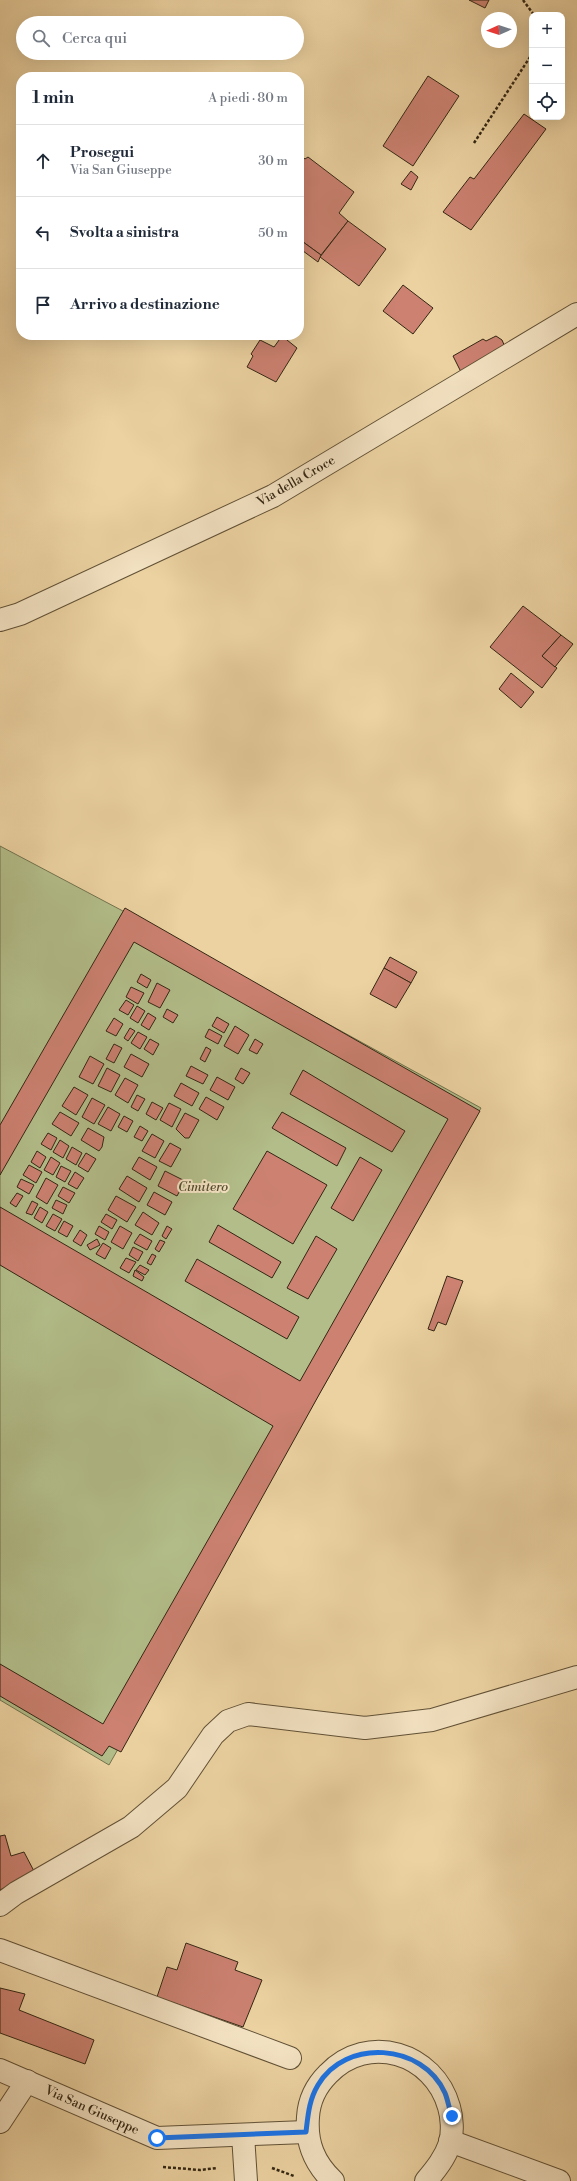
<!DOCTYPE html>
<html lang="it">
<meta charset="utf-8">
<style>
:root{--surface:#fff;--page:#f2f2f3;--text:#1f2937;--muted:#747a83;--line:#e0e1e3}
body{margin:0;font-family:"Libre Bodoni",serif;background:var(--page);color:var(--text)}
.controls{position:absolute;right:12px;top:12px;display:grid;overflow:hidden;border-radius:8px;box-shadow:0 4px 16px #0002}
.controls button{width:36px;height:36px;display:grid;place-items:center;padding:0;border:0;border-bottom:1px solid var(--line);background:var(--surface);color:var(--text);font:20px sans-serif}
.compass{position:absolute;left:481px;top:12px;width:36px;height:36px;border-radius:50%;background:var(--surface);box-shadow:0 4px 16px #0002;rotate:267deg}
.stop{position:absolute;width:12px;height:12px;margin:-9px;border:3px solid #1a73e8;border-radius:50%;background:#fff}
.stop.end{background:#1a73e8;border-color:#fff;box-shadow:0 1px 4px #0008}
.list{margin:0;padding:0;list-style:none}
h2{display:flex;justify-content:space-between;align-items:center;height:52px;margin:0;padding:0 16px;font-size:17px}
h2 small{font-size:13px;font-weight:400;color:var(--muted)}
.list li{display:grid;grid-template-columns:26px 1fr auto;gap:12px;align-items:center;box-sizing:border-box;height:72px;padding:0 16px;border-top:1px solid var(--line)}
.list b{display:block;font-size:15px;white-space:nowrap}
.list p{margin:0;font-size:13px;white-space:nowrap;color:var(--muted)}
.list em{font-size:13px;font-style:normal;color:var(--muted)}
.icon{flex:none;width:22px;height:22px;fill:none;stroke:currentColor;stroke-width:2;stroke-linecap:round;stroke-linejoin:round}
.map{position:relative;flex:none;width:577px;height:2181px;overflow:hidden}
.search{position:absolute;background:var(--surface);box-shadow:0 4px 16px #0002;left:16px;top:16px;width:288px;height:44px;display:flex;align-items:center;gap:10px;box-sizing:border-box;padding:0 14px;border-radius:22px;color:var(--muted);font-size:15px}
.panel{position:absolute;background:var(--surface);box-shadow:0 4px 16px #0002;left:16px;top:72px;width:288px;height:268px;border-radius:16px}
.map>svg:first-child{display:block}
.green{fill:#b2bd89;stroke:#72724e}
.building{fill:#cc8171;stroke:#332613}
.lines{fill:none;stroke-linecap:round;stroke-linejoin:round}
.minor-casing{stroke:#615136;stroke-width:24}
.path{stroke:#332613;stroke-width:2.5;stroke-dasharray:3 2;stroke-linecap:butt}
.minor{stroke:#f3e2c2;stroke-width:22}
.route{stroke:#1a73e8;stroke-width:5}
.labels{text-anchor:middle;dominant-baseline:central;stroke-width:4;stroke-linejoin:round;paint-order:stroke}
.street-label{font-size:13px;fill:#332613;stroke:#f3e2c2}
.park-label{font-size:13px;font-style:italic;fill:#534c30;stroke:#f3e2c2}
</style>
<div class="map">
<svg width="577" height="2181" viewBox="0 0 577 2181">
<rect width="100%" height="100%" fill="#ecd2a1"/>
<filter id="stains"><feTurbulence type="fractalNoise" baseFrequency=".005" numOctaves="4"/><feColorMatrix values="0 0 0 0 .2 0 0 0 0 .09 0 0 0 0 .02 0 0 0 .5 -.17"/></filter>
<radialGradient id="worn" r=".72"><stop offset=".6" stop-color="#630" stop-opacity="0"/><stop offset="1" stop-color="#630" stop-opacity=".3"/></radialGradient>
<!-- green -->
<path class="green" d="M0,846l121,64 360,198 -372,657 -109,-65z"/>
<!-- building -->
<g class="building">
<path d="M469,0h20l-4,8z"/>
<path d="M428,76l31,20 -46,70 -30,-20z"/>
<path d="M524,114l22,15 -75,101 -28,-18 27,-35 4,2z"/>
<path d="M301,156l4,3 3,-2 46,35 -15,21 9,8 -27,34 -22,-16v-80z"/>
<path d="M411,171l7,6 -7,13 -10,-6z"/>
<path d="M348,221l38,28 -27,37 -39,-29z"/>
<path d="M299,239l22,16 -3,7 -19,-14z"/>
<path d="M403,285l30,23 -20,26 -30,-23z"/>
<path d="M282,336l15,12 -21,34 -29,-15 6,-11 -2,-2 9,-14 14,7z"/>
<path d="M496,336l6,4 3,7 -44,25 -8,-16 30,-17 3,2z"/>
<path d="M523,606l38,29 -19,21 15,12 -15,20 -52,-41z"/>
<path d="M561,635l12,9 -18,23 -13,-11z"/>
<path d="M511,673l23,19 -13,16 -22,-19z"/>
<path d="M125,908l355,203 -160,282 -199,359 -12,-6 -7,10 -102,-60v-32l103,60 170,-298 -273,-161v-58l300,174 148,-262 -314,-177 -134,233v-50z"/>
<path d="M390,957l27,15 -6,11 -27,-15z"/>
<path d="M384,968l27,15 -15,25 -26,-14z"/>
<path d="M141,974l10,6 -4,8 -10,-6z"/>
<path d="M157,983l13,7 -10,18 -12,-6z"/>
<path d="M131,987l13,6 -6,11 -12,-7z"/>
<path d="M126,1000l8,5 -6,10 -9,-5z"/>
<path d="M137,1006l8,5 -7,12 -8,-5z"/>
<path d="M167,1009l11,6 -5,8 -10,-6z"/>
<path d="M148,1013l8,5 -7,12 -8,-5z"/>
<path d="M217,1017l12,7 -5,9 -12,-7z"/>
<path d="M114,1018l9,6 -7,12 -10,-5z"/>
<path d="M235,1026l14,9 -11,19 -14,-8z"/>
<path d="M130,1028l5,3 -7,10 -4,-3z"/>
<path d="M209,1029l13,7 -4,8 -13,-7z"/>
<path d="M138,1032l9,5 -7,12 -9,-6z"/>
<path d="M150,1039l9,5 -6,11 -9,-6z"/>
<path d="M255,1039l8,5 -6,10 -8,-4z"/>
<path d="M114,1044l8,4 -8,15 -8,-4z"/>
<path d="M206,1047l5,3 -6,12 -5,-3z"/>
<path d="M131,1054l18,10 -7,13 -18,-10z"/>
<path d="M90,1056l14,8 -11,20 -14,-7z"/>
<path d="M191,1066l17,9 -5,9 -17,-8z"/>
<path d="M107,1068l13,7 -9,17 -13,-6z"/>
<path d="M241,1068l9,5 -7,11 -8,-5z"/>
<path d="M303,1070l102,61 -13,21 -102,-58z"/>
<path d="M217,1077l18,10 -7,13 -18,-10z"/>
<path d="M125,1078l13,7 -10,18 -13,-8z"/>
<path d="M181,1083l18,10 -7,13 -18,-10z"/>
<path d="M74,1087l14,8 -12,20 -14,-9z"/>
<path d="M137,1095l8,4 -7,12 -7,-4z"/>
<path d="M206,1097l18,10 -7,13 -18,-11z"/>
<path d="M92,1098l13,7 -11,19 -12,-7z"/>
<path d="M152,1102l11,6 -7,12 -10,-6z"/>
<path d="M169,1103l12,6 -9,18 -12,-7z"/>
<path d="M108,1107l12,7 -9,17 -13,-7z"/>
<path d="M60,1112l19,11 -8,13 -19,-12z"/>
<path d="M282,1112l64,36 -9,18 -65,-38z"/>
<path d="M185,1113l14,7 -10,18h-4l-9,-9z"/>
<path d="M124,1116l9,5 -6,11 -9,-5z"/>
<path d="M140,1126l8,5 -6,10 -8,-4z"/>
<path d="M88,1128l16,9 -2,10 -3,4 -18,-11z"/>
<path d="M48,1133l9,5 -6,12 -10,-6z"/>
<path d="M152,1134l12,7 -9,17 -13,-7z"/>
<path d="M60,1140l9,6 -6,12 -10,-6z"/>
<path d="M170,1143l11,6 -10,18 -12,-6z"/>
<path d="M72,1147l10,6 -6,12 -10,-6z"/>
<path d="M37,1151l9,6 -6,11 -9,-6z"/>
<path d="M267,1151l60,34 -34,59 -60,-35z"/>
<path d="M86,1153l10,6 -8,13 -10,-6z"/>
<path d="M51,1157l9,6 -7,12 -9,-5z"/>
<path d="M139,1157l18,10 -7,13 -18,-11z"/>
<path d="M360,1157l22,13 -29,51 -22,-13z"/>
<path d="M29,1165l13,7 -6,11 -13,-8z"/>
<path d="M61,1166l10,5 -6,11 -9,-5z"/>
<path d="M165,1171l20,10 -8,15 -19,-10z"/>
<path d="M75,1172l9,6 -7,11 -9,-5z"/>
<path d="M127,1176l20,12 -8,14 -20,-13z"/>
<path d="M46,1178l12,7 -11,19 -11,-7z"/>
<path d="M21,1179l13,6 -5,9 -12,-7z"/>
<path d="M63,1187l12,6 -6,10 -11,-7z"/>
<path d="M154,1192l18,10 -7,13 -18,-10z"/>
<path d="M17,1193l6,3 -7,11 -6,-4z"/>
<path d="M116,1196l20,11 -9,15 -19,-12z"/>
<path d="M56,1200l11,5 -4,9 -11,-6z"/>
<path d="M32,1201l6,3 -6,11 -6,-2z"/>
<path d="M40,1207l8,5 -6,11 -8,-5z"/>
<path d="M143,1212l16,11 -7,12 -17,-10z"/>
<path d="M53,1214l9,5 -7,12 -9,-5z"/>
<path d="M106,1214l11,6 -5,9 -11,-7z"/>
<path d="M64,1221l9,5 -6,11 -9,-5z"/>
<path d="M218,1225l63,37 -9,16 -63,-36z"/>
<path d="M99,1226l10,6 -4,8 -10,-6z"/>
<path d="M120,1226l12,7 -9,16 -12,-7z"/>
<path d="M167,1226l5,3 -6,10 -4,-3z"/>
<path d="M80,1230l7,5 -6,11 -8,-5z"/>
<path d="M140,1234l12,7 -5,9 -13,-7z"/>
<path d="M316,1236l21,13 -29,50 -21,-11z"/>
<path d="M97,1239l3,6 -10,5 -3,-5z"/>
<path d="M160,1240l5,2 -6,10 -4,-3z"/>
<path d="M103,1243l8,5 -6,11 -9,-5z"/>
<path d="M133,1247l10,5 -5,9 -9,-6z"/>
<path d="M152,1254l4,2 -5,9 -4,-2z"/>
<path d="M126,1258l10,4 -7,11 -9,-5z"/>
<path d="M197,1259l102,58 -12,22 -102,-58z"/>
<path d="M140,1265l9,5 -4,5 -9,-5z"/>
<path d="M135,1270l9,7 -2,4 -9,-5z"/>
<path d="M447,1276l16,5 -17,44 -8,-3 -4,9 -6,-2z"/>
<path d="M5,1835l6,21 13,-4 11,21 -35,17v-54z"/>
<path d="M186,1943l52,19 -3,8 27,10 -19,47 -86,-30 10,-30 10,3z"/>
<path d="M0,1988l25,6 -6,16 75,30 -9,24 -85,-31z"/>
</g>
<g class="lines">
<defs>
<g id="minor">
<path d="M0,620l20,-6 253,-118 304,-182"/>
<path d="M0,1905l16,-12 115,-66 46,-39 36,-53 15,-14 20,-7 117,14 67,-8 145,-43"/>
<path d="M0,1950l290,108"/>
<path d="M0,2070l157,68 149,-6"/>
<path d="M0,2122l27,-41"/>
<path d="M243,2135l3,46"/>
<path d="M450,2141l109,40"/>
<path d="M333,2181c-19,-18 -27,-38 -25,-64 1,-17 8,-31 20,-43 40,-42 106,-21 121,33 3,10 4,25 1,36 -5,15 -14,26 -24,38"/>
</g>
</defs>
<!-- minor casing -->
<use href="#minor" class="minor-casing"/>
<!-- path -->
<g class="path">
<path d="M523,0l11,15"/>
<path d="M474,143l58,-89"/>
<path d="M163,2167l37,3 17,-2"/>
<path d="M272,2168l22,8"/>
</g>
<!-- minor -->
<use href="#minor" class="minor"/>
</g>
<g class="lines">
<!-- route -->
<path class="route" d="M157,2138l149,-6c2,-17 3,-32 12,-47 27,-47 105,-42 127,8 3,7 4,16 7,23"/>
</g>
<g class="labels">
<!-- street labels -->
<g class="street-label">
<text transform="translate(296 481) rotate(-30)">Via della Croce</text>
<text transform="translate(92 2110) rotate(24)">Via San Giuseppe</text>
</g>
<!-- park labels -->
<g class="park-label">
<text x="203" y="1187">Cimitero</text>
</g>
</g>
<rect width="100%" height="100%" filter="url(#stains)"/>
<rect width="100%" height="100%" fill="url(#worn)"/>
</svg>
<div class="controls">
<button>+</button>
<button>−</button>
<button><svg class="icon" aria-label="locate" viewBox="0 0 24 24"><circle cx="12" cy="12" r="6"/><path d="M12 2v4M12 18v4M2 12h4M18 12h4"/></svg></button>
</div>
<svg class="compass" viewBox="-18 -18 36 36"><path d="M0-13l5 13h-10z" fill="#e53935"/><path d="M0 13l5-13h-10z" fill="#747a83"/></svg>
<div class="stop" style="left:157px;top:2138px"></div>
<div class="stop end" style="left:452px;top:2116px"></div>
<div class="search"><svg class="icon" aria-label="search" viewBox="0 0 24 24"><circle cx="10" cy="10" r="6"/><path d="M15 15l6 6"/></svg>Cerca qui</div>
<section class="panel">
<h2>1 min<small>A piedi · 80 m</small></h2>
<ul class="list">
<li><svg class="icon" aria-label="ahead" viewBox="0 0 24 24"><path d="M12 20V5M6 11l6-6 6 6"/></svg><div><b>Prosegui</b><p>Via San Giuseppe</p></div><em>30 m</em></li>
<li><svg class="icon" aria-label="left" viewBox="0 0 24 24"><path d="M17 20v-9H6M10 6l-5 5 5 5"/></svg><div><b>Svolta a sinistra</b></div><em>50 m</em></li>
<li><svg class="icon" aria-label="arrive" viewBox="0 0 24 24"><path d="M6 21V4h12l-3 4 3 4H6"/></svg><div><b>Arrivo a destinazione</b></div></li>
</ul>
</section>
</div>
